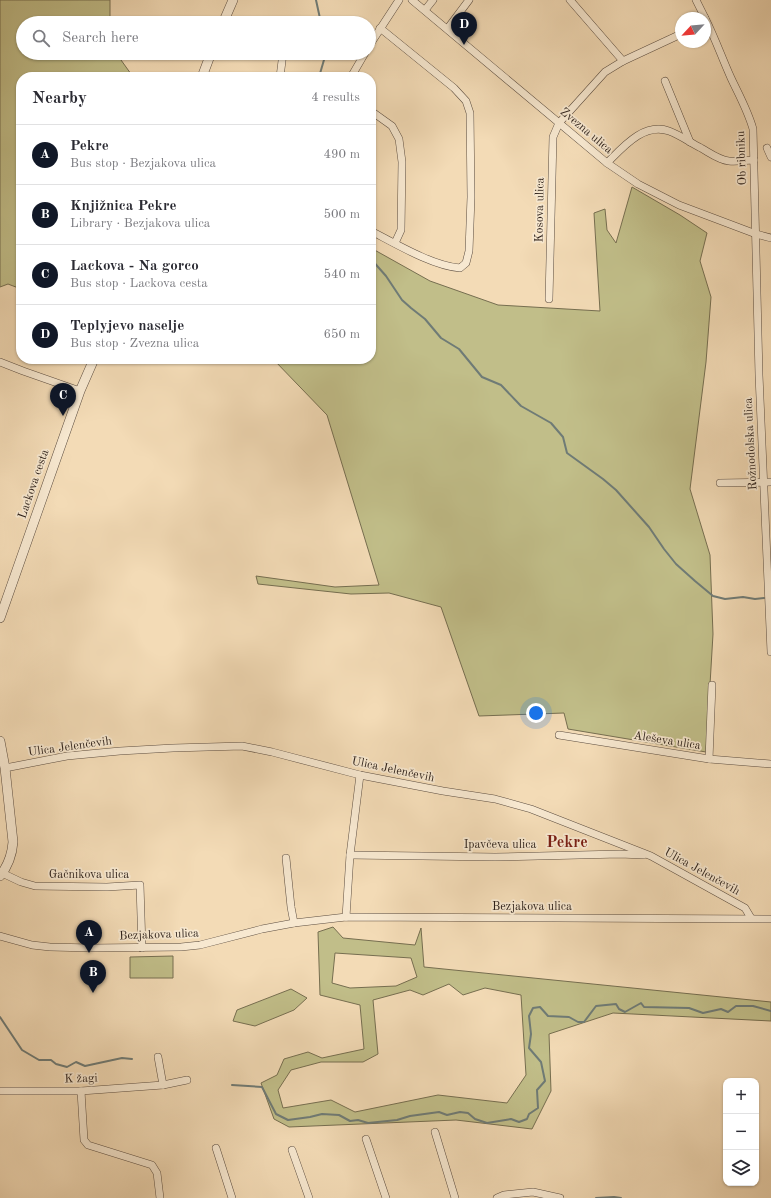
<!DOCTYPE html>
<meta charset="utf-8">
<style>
:root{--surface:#fff;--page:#f2f2f3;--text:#2b2b33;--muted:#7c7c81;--line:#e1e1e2;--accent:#111827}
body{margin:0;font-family:"Old Standard TT",serif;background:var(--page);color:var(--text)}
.controls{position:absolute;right:12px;bottom:12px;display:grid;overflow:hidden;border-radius:8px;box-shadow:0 1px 3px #0004}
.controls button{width:36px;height:36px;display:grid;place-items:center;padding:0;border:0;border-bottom:1px solid var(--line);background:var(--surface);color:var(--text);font:20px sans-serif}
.compass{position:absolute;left:675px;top:12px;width:36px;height:36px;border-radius:50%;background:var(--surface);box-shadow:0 1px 3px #0004;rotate:244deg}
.you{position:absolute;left:536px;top:713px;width:14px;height:14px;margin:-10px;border:3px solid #fff;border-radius:50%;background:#1a73e8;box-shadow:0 0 0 6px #1a73e833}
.badge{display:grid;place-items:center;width:26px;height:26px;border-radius:50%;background:var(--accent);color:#fff;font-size:13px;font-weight:700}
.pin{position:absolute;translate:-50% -33px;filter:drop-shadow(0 1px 2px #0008)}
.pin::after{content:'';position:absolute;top:21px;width:14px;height:12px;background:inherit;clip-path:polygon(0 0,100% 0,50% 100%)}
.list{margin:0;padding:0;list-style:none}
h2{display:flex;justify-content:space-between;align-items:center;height:52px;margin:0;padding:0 16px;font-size:17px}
h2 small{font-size:13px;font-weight:400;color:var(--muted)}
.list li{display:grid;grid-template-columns:26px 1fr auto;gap:12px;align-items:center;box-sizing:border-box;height:60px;padding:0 16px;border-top:1px solid var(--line)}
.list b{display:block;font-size:15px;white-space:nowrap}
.list p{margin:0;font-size:13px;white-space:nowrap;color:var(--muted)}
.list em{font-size:13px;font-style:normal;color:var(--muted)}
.icon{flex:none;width:22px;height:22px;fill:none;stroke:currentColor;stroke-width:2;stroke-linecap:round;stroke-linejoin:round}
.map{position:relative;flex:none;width:771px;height:1198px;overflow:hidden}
.search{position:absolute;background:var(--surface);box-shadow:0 1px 3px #0004;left:16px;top:16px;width:360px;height:44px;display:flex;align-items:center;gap:10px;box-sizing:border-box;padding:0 14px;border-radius:22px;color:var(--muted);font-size:15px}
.panel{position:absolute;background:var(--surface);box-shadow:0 1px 3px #0004;left:16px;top:72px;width:360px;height:292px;border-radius:16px}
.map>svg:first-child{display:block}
.green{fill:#c1be89;stroke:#766e50;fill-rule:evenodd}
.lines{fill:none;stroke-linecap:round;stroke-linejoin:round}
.stream{stroke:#6f7b76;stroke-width:2}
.minor-casing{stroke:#5c4d40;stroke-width:8}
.tertiary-casing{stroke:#5c4d40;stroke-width:10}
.minor{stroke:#f7e8d0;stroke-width:7}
.tertiary{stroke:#f7e8d0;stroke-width:9}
.labels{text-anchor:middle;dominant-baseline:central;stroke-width:3.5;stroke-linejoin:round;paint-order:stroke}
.street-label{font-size:12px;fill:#2a1e18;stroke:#f7e8d0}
.district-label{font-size:16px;font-weight:bold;fill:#7a1f14;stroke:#f7e8d0}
</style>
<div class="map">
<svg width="771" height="1198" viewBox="0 0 771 1198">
<rect width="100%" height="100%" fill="#f3dbb6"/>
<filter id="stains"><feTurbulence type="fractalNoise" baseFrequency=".005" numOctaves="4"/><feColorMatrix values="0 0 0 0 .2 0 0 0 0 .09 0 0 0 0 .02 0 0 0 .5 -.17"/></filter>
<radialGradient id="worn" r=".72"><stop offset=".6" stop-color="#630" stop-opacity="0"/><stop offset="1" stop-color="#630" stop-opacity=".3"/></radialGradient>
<!-- green -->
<g class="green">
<path d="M0,0h110v23h-87v30h93l15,21v3h-110v212l-13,-5 -8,3z"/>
<path d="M632,187l48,28 27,18 -7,28 11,36 -5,65 -16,127 20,66 3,79 -7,118 -138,-23 -4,-16 -85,3 -38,-109 -52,-14 -38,1 -93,-10 -2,-8 79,11 44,-2 -52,-170 -54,-56h98v-111l59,33 68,24 102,6 -6,-98 11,-4 2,21 9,13z"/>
<path d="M333,927l10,11 72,7 6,-17 3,39 347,35v19l-158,-8 -64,21 2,57 -19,38 -76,-9 -167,7 -15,-8 -13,-36 16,-8 7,-16 24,-7 14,6 42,-9 -4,-44 -40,-10 -2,-63zM335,953l76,5 6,19 -21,9 -46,2 -18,-5zM449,984l14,11 22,-7 36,7 5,80 -19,28 -69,-8 -83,17 -24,-12 -48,8 -5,-18 13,-20 30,-8h42l15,-8 -5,-54 37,-10 13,5z"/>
<path d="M173,956v22h-43v-21z"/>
<path d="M291,989l16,9 -13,12 -39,16 -22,-5 4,-11z"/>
</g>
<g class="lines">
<!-- stream -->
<g class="stream">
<path d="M316,0l5,23"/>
<path d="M319,77l7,-24"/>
<path d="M371,259l15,17 16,24 9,8 14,11 16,19 18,11 23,28 19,8 20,21 30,17 12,14 4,16 36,26 13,11 33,37 15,22 12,15 19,17 18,15 12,3 18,-2 12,2 9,-1"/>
<path d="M0,1017l22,33 17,10h12l5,4 11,3 9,-5 9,4 37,-8 10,1"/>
<path d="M232,1085l30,2 14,27 12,6 22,-3 12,-3 17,1 11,6 8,-1 10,3 29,-3 13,-4 29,-4 8,3 13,-3 8,1 7,6 12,4 24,-4 8,3 8,-3 2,-5 9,-6 -1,-18 8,-9 -4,-19 -12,-14 2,-14 -2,-18 4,-8 7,-1 8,9 21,1 9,5h6l12,-16 20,-2 3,5 6,3 16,-9 3,4 45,1 14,5 18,-4 7,3 8,-6h17l18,5"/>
<path d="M596,1198l18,-1 7,1"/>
</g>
<defs>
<g id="minor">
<path d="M412,0l195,163 31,21 41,21 77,29 15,4"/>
<path d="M570,0l53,61"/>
<path d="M696,0l9,18"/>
<path d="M425,10l8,-10"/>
<path d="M705,18c10,20 17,40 26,60 8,17 17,33 22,51l6,246 12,277"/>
<path d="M448,28l21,-28"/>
<path d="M369,46l30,-46"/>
<path d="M280,77l3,-24"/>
<path d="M351,77l14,-24"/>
<path d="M665,81l25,61"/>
<path d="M371,111l21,15 7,13 3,23 -1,68 -6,13"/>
<path d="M767,148l4,9"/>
<path d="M607,163c16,-16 37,-41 62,-32 11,4 22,12 32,17 9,5 18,12 28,13 8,1 17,-1 25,-1"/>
<path d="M371,231c25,13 62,35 89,37l6,-5 3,-12 2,-54 -1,-84 -4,-12 -12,-13 -74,-60"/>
<path d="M549,299l4,-162 6,-14 46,-51 18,-11 58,-27"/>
<path d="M0,362l23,9 57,20"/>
<path d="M720,483l51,-1"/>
<path d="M559,735l150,24 62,5"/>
<path d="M709,759l3,-74"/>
<path d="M5,768l62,-12 53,-5 53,-3 69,-2 30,6 88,23 83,16 52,8 36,10 120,47 94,52 6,10"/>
<path d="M350,855l145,2 125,-3 23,1"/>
<path d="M286,858l5,49 3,16"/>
<path d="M2,873l19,9 14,4 72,1 33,-2 2,63"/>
<path d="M346,917l4,-62 10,-80"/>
<path d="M0,936l32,9 18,2 41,1 90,-1 19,-2 62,-16 32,-6 52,-6 425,2"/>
<path d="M158,1057l5,28"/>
<path d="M0,1091h81l82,-6 24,-5"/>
<path d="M81,1091l3,49 4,5 64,20 5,8 3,25"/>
<path d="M435,1132l20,66"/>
<path d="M366,1139l20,59"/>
<path d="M216,1148l16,50"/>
<path d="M292,1150l17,48"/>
<path d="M497,1198l7,-3 29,-3 27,6"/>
</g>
<g id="tertiary">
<path d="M223,23l10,-23"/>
<path d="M202,77l9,-24"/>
<path d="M0,618l80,-227 14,-32"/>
<path d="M0,741l5,27 8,74c-1,13 -5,24 -13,34"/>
</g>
</defs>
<!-- minor casing -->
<use href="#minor" class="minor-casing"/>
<!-- tertiary casing -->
<use href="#tertiary" class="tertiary-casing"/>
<!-- minor -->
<use href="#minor" class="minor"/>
<!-- tertiary -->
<use href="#tertiary" class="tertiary"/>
</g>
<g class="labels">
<!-- street labels -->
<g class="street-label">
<text transform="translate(586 131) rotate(40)">Zvezna ulica</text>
<text transform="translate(742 158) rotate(-92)">Ob ribniku</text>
<text transform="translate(540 210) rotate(-89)">Kosova ulica</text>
<text transform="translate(751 444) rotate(-93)">Rožnodolska ulica</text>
<text transform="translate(34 484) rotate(-71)">Lackova cesta</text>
<text transform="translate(667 741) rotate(9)">Aleševa ulica</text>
<text transform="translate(70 747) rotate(-8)">Ulica Jelenčevih</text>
<text transform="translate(393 770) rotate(12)">Ulica Jelenčevih</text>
<text x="500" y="845">Ipavčeva ulica</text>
<text transform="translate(702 872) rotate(29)">Ulica Jelenčevih</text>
<text x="89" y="875">Gačnikova ulica</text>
<text x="532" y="907">Bezjakova ulica</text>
<text transform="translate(159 935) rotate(-2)">Bezjakova ulica</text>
<text transform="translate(81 1079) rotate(-2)">K žagi</text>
</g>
<!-- district labels -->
<g class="district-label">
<text x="567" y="843">Pekre</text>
</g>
</g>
<rect width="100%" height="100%" filter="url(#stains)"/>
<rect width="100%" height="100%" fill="url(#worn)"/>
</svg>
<div class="controls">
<button>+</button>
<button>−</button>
<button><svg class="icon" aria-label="layers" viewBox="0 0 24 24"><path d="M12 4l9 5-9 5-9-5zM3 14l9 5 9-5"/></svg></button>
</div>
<svg class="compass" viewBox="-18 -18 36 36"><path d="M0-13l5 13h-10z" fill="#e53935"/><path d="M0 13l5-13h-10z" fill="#7c7c81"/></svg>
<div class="you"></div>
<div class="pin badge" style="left:89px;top:953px">A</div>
<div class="pin badge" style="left:93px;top:993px">B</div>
<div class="pin badge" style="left:63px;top:416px">C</div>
<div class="pin badge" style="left:464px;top:45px">D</div>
<div class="search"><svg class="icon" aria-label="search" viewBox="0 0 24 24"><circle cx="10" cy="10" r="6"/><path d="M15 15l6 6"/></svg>Search here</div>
<section class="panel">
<h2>Nearby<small>4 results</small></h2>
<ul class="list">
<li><span class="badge">A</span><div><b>Pekre</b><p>Bus stop · Bezjakova ulica</p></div><em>490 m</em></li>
<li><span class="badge">B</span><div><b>Knjižnica Pekre</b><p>Library · Bezjakova ulica</p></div><em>500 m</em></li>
<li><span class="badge">C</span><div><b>Lackova - Na gorco</b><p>Bus stop · Lackova cesta</p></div><em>540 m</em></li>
<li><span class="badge">D</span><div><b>Teplyjevo naselje</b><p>Bus stop · Zvezna ulica</p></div><em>650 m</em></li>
</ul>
</section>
</div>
